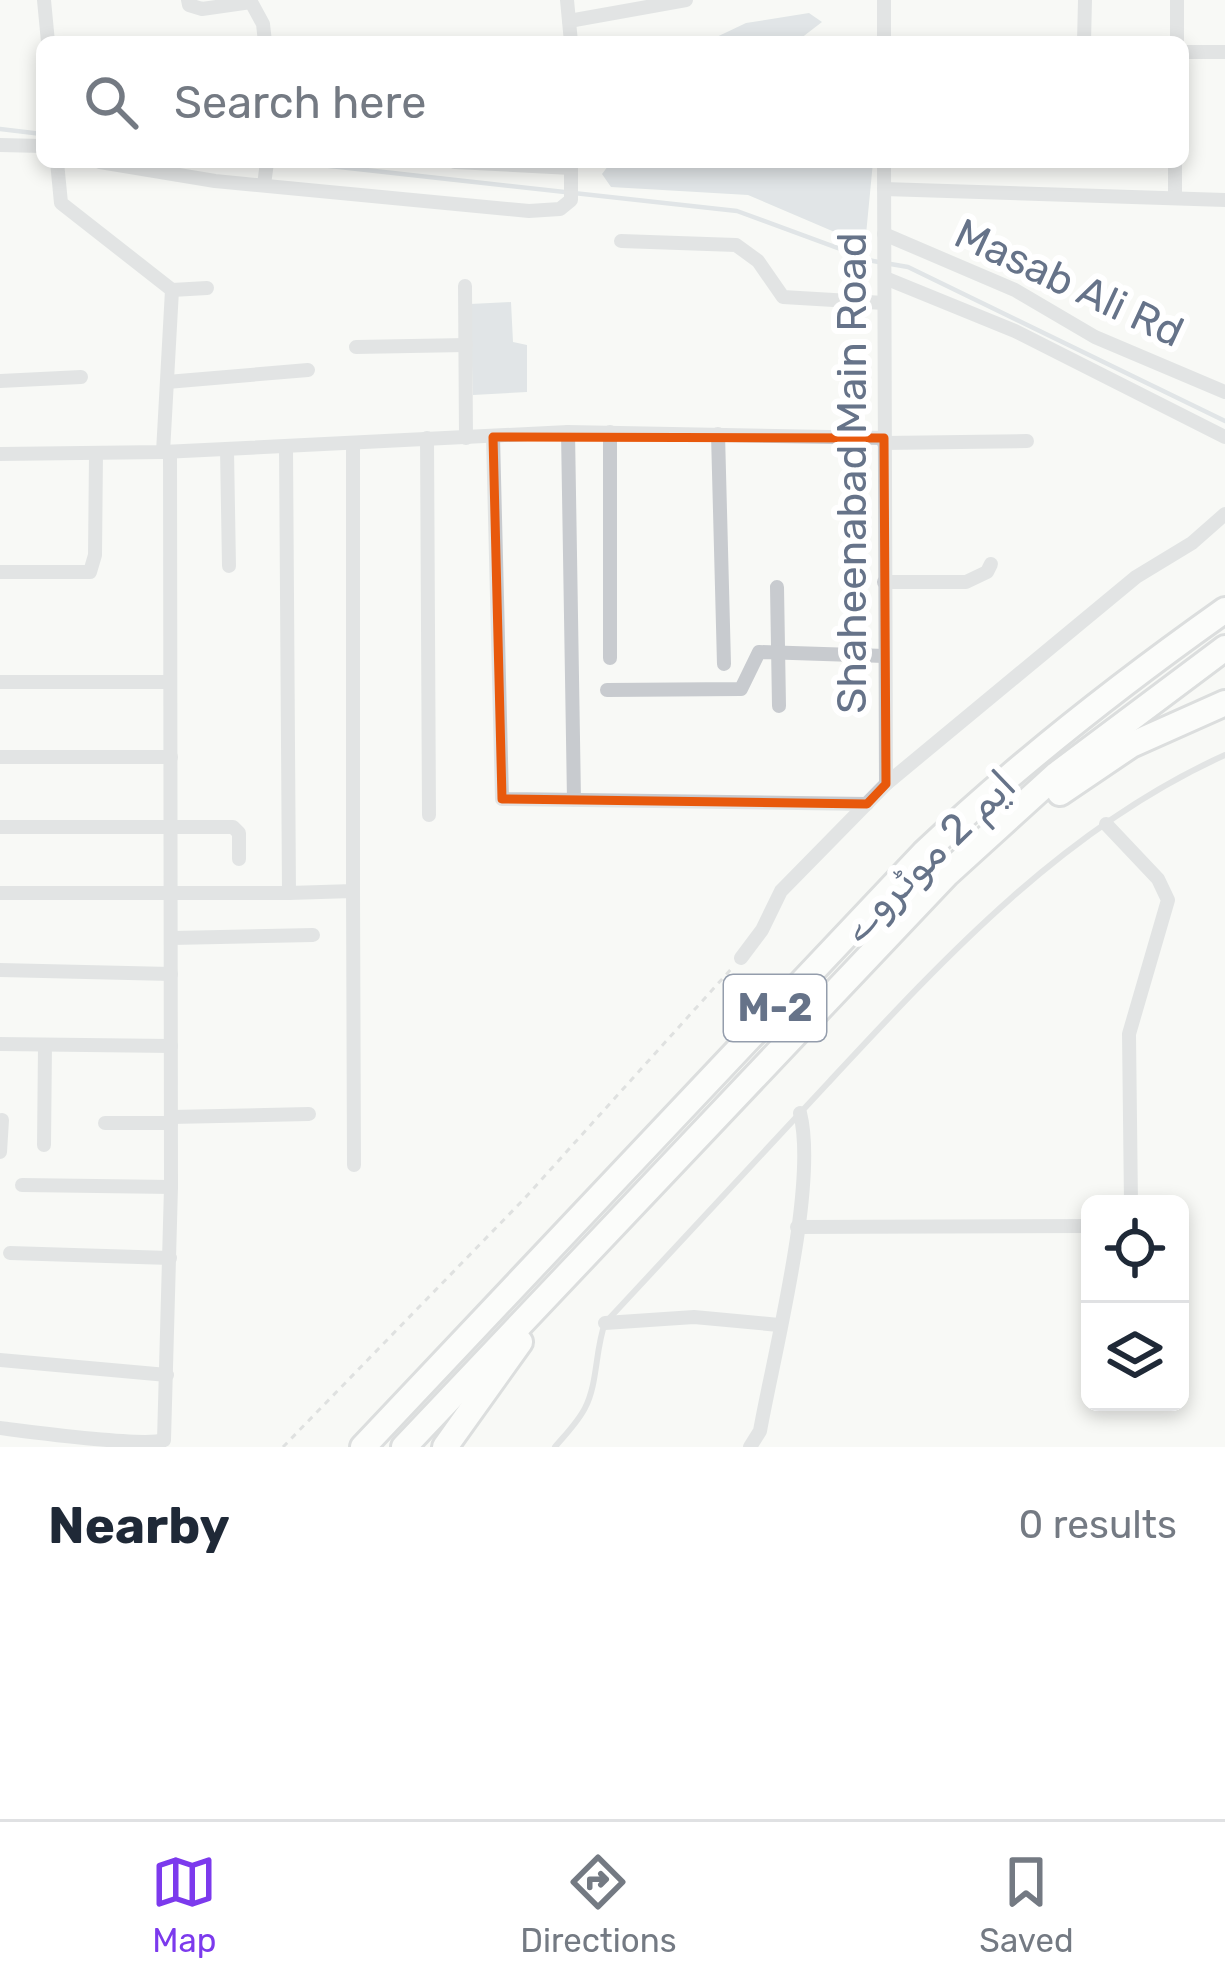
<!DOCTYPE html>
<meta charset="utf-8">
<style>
:root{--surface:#fff;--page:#f2f2f3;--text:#1f2937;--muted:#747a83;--line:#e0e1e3;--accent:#7c3aed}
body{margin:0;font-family:Rubik,"Noto Naskh Arabic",sans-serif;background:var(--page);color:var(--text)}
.controls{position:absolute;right:36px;bottom:36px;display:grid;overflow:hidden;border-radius:18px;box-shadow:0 6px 18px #0003}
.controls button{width:108px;height:108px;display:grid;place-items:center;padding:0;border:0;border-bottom:3px solid var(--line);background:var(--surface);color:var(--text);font:60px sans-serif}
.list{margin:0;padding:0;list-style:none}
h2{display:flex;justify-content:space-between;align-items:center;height:156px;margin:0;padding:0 48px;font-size:51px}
h2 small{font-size:39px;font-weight:400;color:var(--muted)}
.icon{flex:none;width:66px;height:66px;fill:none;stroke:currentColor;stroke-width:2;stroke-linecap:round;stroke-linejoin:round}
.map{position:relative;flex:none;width:1225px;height:1447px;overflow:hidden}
.search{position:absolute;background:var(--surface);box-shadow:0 6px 18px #0003;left:36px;right:36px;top:36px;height:132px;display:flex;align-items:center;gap:30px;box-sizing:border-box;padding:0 42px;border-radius:18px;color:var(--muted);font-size:45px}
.sheet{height:372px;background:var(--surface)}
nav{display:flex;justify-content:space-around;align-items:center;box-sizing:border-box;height:168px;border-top:3px solid var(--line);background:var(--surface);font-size:33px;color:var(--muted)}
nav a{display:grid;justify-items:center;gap:6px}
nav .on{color:var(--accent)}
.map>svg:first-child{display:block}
.water{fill:#c5cdd4}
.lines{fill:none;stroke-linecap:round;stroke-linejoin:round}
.stream{stroke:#c5cdd4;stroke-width:4.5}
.motorway-casing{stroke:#babdc1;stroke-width:30}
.path{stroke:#c2c3c6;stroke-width:3;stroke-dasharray:6 6;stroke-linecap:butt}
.service{stroke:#c8cbcf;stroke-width:6}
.minor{stroke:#c8cbcf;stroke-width:14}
.motorway{stroke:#fff;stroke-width:24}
.marked{fill:none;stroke:#e8590c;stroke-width:9;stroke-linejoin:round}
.labels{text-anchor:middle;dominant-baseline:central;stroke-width:12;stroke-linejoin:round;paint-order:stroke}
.shield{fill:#fff;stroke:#949dac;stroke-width:3}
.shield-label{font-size:39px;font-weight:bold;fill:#667389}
.street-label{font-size:42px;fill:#667389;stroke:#fff}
</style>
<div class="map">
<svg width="1225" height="1447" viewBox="0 0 1225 1447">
<rect width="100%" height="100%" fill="#f8f9f6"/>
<!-- water -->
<g class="water">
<path d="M809,13l13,9 -26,20h-90l40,-19z"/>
<path d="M611,162h262l-8,83 -117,-50 -137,-8 -9,-13z"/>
<path d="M511,302l2,40 14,3v47l-54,3 -3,-91z"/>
</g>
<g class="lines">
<!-- stream -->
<g class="stream">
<path d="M0,129l42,5"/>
<path d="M294,162l443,49 136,50 35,6 317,154"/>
</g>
<defs>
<g id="motorway">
<path d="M1060,793l71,-48 94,-42"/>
<path d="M363,1447l561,-594c94,-89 195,-168 301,-243"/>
<path d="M404,1447l543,-573 110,-100 168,-126"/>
<path d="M445,1447l75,-105"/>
</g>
</defs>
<!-- motorway casing -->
<use href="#motorway" class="motorway-casing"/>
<!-- path -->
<path class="path" d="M283,1447l241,-248 208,-231"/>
<!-- service -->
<path class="service" d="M555,1447c10,-12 23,-25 30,-39 13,-25 10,-58 20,-85 74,-80 149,-160 223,-240 117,-126 237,-256 397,-328"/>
<!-- minor -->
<g class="minor">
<path d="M44,0l4,42"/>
<path d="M188,0l1,5 13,4 49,-7 12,22 2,18"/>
<path d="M567,0l4,42"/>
<path d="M884,0v42"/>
<path d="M569,21l117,-21"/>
<path d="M1084,42l1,-42"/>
<path d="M1177,42v-42"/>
<path d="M1183,52h42"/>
<path d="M0,145l42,1"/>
<path d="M57,162l4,41 111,87 -9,162"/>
<path d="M100,162l115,19 314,30 31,-2 11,-9v-38"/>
<path d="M455,162l116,6"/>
<path d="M884,162l2,622"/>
<path d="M264,185l3,-23"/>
<path d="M884,189l341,11"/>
<path d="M1175,198v-36"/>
<path d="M884,234l131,56 80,47 130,55"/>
<path d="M621,241l115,4 22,16 25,36 101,6"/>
<path d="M885,278l130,53 210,106"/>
<path d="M465,286l1,152"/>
<path d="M172,290l35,-2"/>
<path d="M356,347l110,-2"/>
<path d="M0,381l81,-4"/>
<path d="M167,382l141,-12"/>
<path d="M568,432l6,368"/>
<path d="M610,432v226"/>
<path d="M718,434l6,230"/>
<path d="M493,437l9,362 365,5"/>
<path d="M427,438l2,377"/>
<path d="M884,443l143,-2"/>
<path d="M227,450l2,116"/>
<path d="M0,454l163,-2 405,-20 316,6"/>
<path d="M0,572h90l5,-17 1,-101"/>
<path d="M884,582h82l21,-10 4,-8"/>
<path d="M777,587l2,119"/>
<path d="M0,682h170"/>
<path d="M607,690l134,-1 18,-37 126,4"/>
<path d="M0,757h171"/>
<path d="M1106,824l52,55 10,21 -39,134 2,170"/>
<path d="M0,827h233l6,6v26"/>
<path d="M353,891l1,274"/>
<path d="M0,893h289l-3,-446"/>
<path d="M289,893l64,-2v-446"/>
<path d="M172,938l141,-3"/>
<path d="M741,958l21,-28 19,-39 105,-107 250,-207 56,-34 33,-29"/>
<path d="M0,970l171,4"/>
<path d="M0,1044l171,2"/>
<path d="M171,1117l138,-3"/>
<path d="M105,1123h66"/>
<path d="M44,1145l1,-100"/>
<path d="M0,1152l2,-32"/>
<path d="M22,1185l149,2"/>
<path d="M797,1227l293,-1"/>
<path d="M10,1253l160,5"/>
<path d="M605,1323l89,-6 85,8"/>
<path d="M0,1360l167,15"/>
<path d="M0,1428c32,4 143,19 164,12l7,-253 -1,-735"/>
<path d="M750,1447l10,-16c14,-78 58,-247 40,-318"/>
</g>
<!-- motorway -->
<use href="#motorway" class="motorway"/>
</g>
<!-- marked area -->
<path d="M0 0H1225V1447H0ZM493,437l391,1 2,346 -19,20 -365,-5z" fill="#f8f9f6" fill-opacity=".55" fill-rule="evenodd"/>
<path class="marked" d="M493,437l391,1 2,346 -19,20 -365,-5z"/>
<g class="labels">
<!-- shield labels -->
<rect class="shield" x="724" y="975" width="102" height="66" rx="9"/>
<g class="shield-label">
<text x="775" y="1008">M-2</text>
</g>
<!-- street labels -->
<g class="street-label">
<text transform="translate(1069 283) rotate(25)">Masab Ali Rd</text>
<text transform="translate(852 473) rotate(-90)">Shaheenabad Main Road</text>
<text transform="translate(928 856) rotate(-44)">ایم 2 موٹروے</text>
</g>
</g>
</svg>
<div class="controls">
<button><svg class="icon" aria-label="locate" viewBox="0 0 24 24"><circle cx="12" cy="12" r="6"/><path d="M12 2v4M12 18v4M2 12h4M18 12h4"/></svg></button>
<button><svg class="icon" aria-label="layers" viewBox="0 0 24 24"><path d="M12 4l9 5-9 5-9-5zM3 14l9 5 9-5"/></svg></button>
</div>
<div class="search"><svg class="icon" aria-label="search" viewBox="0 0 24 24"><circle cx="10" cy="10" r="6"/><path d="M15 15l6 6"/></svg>Search here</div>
</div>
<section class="sheet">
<h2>Nearby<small>0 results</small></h2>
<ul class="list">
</ul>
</section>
<nav>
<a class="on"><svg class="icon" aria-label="map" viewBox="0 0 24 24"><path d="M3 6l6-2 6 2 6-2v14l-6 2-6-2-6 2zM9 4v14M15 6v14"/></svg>Map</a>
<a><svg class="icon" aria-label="directions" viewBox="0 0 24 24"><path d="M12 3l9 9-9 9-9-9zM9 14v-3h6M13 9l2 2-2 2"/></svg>Directions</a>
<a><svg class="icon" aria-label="saved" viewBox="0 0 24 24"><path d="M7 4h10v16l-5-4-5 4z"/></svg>Saved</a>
</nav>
